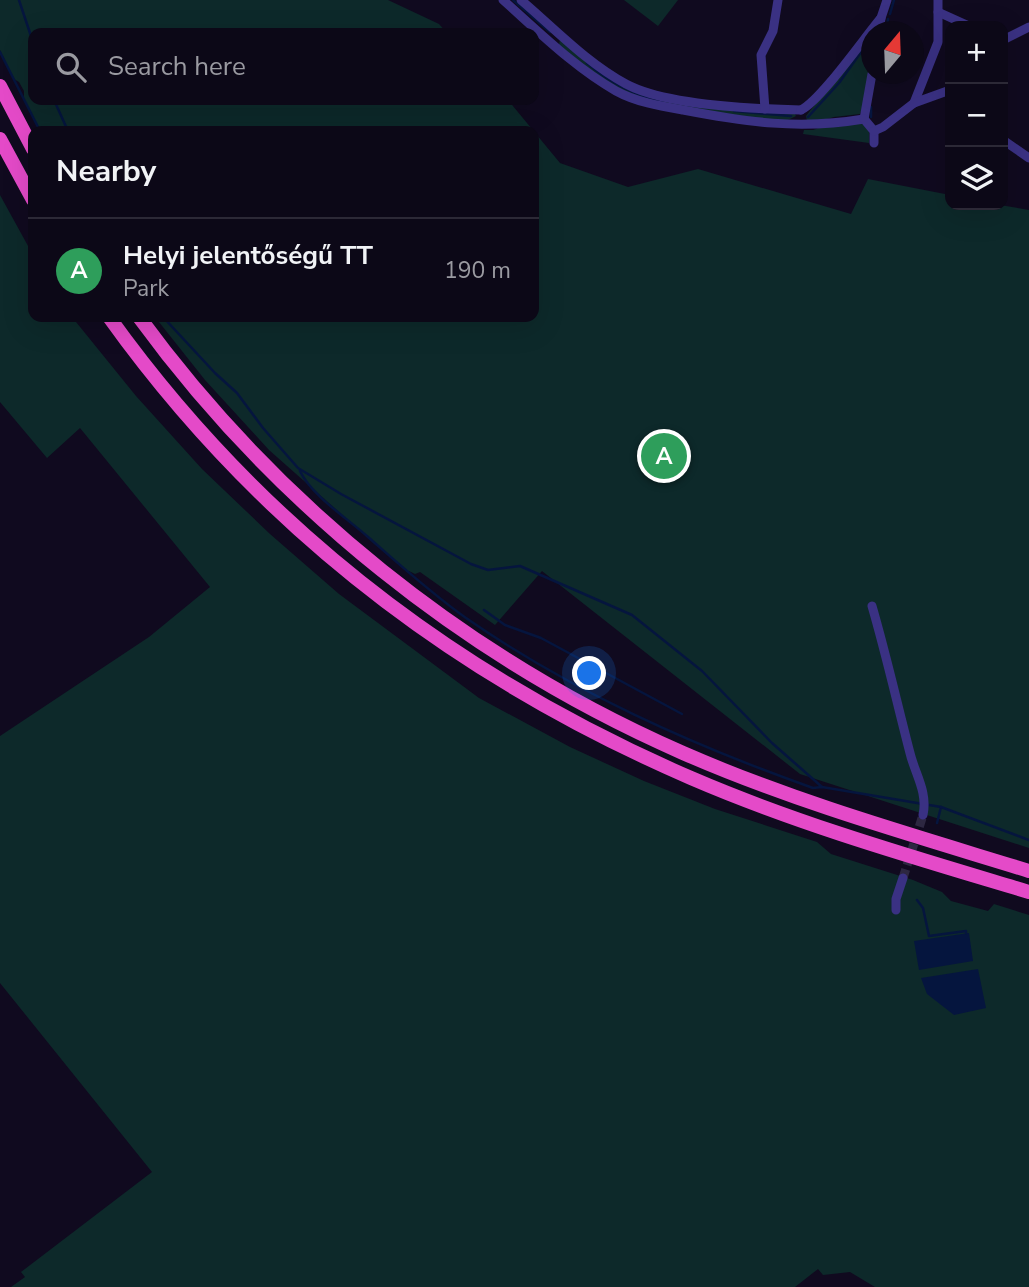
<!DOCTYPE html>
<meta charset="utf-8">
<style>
:root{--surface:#0c0817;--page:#151120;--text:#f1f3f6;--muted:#9a9aa1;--line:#2c2936;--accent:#7c3aed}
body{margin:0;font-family:"Nunito Sans",sans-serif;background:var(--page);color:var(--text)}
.controls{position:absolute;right:21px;top:21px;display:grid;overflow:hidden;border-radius:14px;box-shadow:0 7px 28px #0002}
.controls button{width:63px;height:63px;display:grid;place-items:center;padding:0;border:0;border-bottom:2px solid var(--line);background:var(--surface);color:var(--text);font:35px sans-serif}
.compass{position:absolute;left:861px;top:21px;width:63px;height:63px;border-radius:50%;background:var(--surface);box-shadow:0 7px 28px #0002;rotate:19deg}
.you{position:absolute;left:590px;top:674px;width:24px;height:24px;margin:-18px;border:5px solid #fff;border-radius:50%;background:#1a73e8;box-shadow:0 0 0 10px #1a73e833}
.badge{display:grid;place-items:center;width:46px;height:46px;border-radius:50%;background:var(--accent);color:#fff;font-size:23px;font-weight:700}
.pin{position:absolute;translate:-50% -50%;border:4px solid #fff;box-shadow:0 2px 7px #0006}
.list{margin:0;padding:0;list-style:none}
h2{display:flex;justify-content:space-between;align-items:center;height:91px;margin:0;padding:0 28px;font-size:30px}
h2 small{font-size:23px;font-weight:400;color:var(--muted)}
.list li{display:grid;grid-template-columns:46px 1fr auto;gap:21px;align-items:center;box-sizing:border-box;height:105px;padding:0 28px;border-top:2px solid var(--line)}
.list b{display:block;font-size:26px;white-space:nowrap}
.list p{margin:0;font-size:23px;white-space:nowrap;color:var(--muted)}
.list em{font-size:23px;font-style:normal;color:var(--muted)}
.icon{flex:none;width:38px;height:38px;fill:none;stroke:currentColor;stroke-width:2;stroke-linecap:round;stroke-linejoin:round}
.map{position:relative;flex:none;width:1029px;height:1287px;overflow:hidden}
.search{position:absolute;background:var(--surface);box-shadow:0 7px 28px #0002;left:28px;top:28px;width:511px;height:77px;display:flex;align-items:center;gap:18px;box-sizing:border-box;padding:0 24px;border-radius:14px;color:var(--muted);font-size:26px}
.panel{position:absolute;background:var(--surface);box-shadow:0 7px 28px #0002;left:28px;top:126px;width:511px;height:196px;border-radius:14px}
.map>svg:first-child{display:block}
.green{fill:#0d292a}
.water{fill:#05153e}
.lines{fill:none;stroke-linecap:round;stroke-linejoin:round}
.stream{stroke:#05153e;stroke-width:2.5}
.minor-tunnel{stroke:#2d2741;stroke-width:9;stroke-dasharray:9 4.5;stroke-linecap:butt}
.minor{stroke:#3a3183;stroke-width:9}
.trunk{stroke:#e44ac8;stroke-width:14}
</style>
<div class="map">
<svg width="1029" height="1287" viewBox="0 0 1029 1287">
<rect width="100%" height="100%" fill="#100a1f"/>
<!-- green -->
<g class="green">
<path d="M0,0h388l51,24 8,9h-414v67h475l52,63 68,24 70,-18 153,45 17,-35 82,16v10h50l29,5v638l-229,-74 -258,-203 -47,54 -75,-53 -5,2 -6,-3 -1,2 -139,-123 -64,-70 -50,-63h379v-186h-493l-17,-31v-9l-5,-9 -5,-3 -14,-29z"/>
<path d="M624,0h54l-20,26z"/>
<path d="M871,34c0,26 0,56 -11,80l-26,3 -18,5 -9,-1 -1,-5z"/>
<path d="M560,39l79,53 155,20 2,4 -12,6 -110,-16 -36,-8 -32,-16 -47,-37z"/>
<path d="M861,123l8,5v15l-66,-9 1,-4h9l18,-6z"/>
<path d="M0,195l33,60v62h39l64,79 66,73 68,65 69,60 140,104 91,49 74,34 71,28 102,33 14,12 82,26 29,12 9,9 37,10 6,-7 35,11v372h-154l-25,-15 -27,3 -5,-6 -23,18h-784l14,-10 -4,-5 131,-100 -152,-189v-247l149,-99 61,-50 -130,-159 -33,30 -47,-56z"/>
</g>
<!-- water -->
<g class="water">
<path d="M969,933l4,28 -54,9 -5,-29z"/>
<path d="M978,969l8,39 -32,7 -27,-21 -6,-16z"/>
</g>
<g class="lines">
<!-- stream -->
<g class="stream">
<path d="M19,0l14,42"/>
<path d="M513,0l37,32"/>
<path d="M890,14l4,-14"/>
<path d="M887,27l1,-8"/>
<path d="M0,52l40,79"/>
<path d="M587,63c22,19 46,32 75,38"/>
<path d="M54,100l14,31"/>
<path d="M871,107v10"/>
<path d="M734,111l57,5"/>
<path d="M808,117l31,-34 27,-38"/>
<path d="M163,317l52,56 22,20 26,35 35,40 43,26 130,70 17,6 32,-4 112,49 70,56 70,72 50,44"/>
<path d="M300,471c11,24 48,48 68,66 32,28 64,57 98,81 107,74 226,127 347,170l9,-1 119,20 -4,16"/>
<path d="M484,610l21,15 36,13 141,76"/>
<path d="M941,807l88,33"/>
<path d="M917,900l6,8 6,28 37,-5v2"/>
</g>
<!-- minor-tunnel -->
<path class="minor-tunnel" d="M903,878l20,-63"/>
<!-- minor -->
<g class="minor">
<path d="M503,0c36,32 71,67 113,91 20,11 44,15 67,19 63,12 116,20 181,9"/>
<path d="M521,0c34,29 66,63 105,84 41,22 129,25 175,26"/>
<path d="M938,12l31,14"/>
<path d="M879,32l2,-14 6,-18"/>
<path d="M1003,40l26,-13"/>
<path d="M914,103l24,-61v-42"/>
<path d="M765,109l-4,-54 12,-24 5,-31"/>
<path d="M801,110c20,-10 63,-72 80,-92"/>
<path d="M864,119l8,-45"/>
<path d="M864,119l10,12v12"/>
<path d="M874,131l9,-4 31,-24 36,-13"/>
<path d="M1003,140l26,18"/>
<path d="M872,606c14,48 25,97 38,147 5,21 18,39 13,62"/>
<path d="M896,910v-11l7,-21"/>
</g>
<!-- trunk -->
<g class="trunk">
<path d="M0,86l33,63"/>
<path d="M0,139l33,61"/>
<path d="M109,317c149,208 348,360 582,461 109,47 225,80 338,114"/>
<path d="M139,317c138,189 329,342 544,436 112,49 229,82 346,118"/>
</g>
</g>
</svg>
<div class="controls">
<button>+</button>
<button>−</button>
<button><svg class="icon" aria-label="layers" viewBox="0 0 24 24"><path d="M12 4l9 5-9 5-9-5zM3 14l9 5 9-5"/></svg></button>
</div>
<svg class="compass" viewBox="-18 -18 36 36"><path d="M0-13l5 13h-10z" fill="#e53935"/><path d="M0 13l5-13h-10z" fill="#9a9aa1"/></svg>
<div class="you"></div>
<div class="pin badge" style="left:664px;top:456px;background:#2e9e5b">A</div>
<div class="search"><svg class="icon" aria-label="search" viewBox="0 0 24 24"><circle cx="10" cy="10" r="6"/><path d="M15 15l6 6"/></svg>Search here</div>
<section class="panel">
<h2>Nearby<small></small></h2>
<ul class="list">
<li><span class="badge" style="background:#2e9e5b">A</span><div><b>Helyi jelentőségű TT</b><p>Park</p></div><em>190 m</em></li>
</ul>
</section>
</div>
